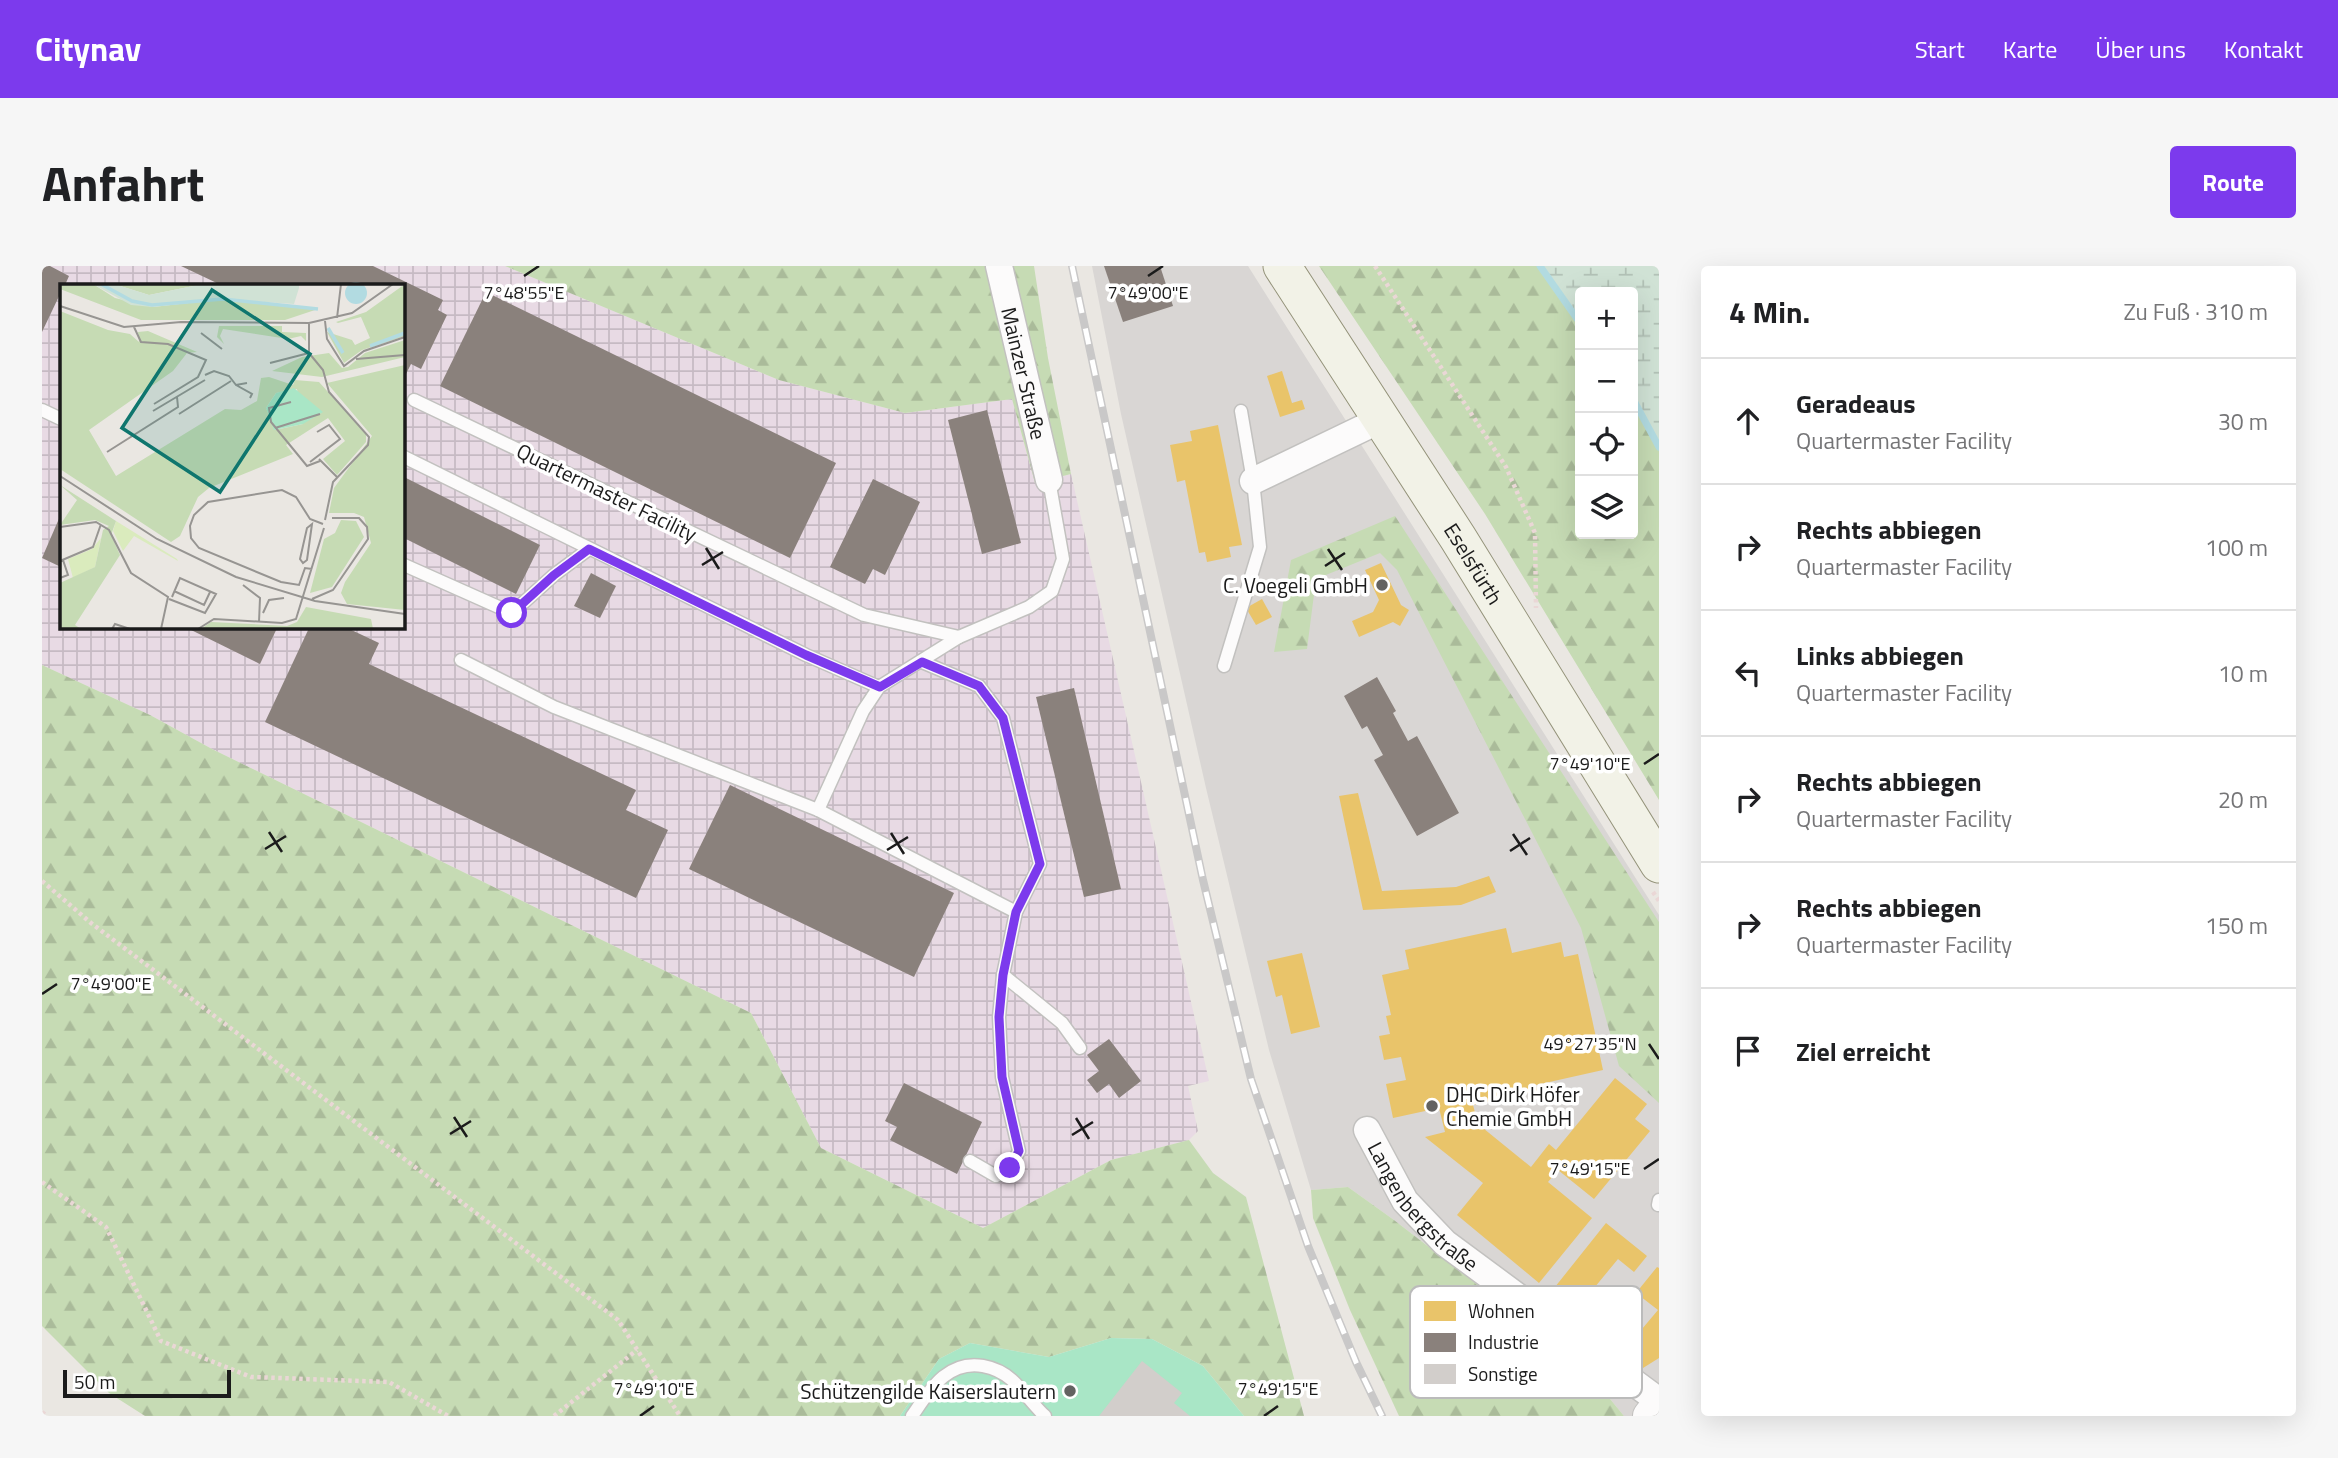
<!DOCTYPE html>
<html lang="de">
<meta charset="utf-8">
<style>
:root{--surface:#fff;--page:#f6f6f6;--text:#202124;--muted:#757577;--line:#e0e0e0;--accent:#7c3aed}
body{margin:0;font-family:"Titillium Web",sans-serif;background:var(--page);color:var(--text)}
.controls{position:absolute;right:21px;top:21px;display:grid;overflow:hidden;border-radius:7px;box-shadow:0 7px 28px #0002}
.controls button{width:63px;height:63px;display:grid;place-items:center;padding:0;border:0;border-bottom:2px solid var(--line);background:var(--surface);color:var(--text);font:35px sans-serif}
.scale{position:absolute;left:21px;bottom:18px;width:168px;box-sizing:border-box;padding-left:7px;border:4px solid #1b1b1b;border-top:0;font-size:19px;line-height:24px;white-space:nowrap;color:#1b1b1b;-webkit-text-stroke:5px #fff;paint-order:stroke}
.stop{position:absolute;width:21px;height:21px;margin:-16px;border:5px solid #7c3aed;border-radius:50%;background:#fff}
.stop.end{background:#7c3aed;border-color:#fff;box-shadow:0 2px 7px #0008}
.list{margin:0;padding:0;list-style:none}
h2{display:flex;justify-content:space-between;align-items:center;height:91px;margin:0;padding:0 28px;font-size:30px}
h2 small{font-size:23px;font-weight:400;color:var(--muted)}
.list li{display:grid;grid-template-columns:46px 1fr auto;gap:21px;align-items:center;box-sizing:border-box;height:126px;padding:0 28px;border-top:2px solid var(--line)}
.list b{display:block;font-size:26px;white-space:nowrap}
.list p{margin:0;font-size:23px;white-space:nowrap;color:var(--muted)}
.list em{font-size:23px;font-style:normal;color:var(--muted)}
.icon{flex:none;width:38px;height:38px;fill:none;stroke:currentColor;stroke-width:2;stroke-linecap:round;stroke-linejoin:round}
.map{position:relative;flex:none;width:1617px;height:1150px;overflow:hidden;border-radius:7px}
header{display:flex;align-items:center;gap:42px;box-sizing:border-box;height:98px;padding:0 35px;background:var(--accent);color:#fff}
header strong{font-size:33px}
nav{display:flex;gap:38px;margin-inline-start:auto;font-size:24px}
.intro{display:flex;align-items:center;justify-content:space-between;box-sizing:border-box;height:168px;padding:0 42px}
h1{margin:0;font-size:49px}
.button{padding:18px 32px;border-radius:7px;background:var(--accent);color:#fff;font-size:24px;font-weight:700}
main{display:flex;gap:42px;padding:0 42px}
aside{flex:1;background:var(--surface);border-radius:7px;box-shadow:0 7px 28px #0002}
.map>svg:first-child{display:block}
.residential{fill:#d9d6d4}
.industrial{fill:url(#industrial-grid);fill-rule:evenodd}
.forest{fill:url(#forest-firs)}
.wetland{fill:url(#wetland-marsh)}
.pitch{fill:#a9e6c6}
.homes{fill:#e9c46a}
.industry{fill:#8a817c}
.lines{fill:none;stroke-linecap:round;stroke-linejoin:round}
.stream{stroke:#b2dbe1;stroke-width:7}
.building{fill:#d2cecb}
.service-casing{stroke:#c2c1bf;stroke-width:15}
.minor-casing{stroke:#c2c1bf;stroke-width:29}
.tertiary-casing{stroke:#c2c1bf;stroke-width:34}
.secondary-casing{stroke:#94937a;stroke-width:39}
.path{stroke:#ead7d6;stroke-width:4.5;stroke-dasharray:3.5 3.5;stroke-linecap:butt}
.service{stroke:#fcfbfb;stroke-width:12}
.minor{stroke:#fcfbfb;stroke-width:26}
.tertiary{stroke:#fcfbfb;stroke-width:32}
.secondary{stroke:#f2f2e7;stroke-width:37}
.rail-casing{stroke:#c9c8c8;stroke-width:8}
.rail{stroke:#fff;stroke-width:5;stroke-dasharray:16;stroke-linecap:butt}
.route{stroke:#7c3aed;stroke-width:9}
.ticks{fill:none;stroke:#1b1b1b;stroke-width:2.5}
.poi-dot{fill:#636261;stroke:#fff;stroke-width:2.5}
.labels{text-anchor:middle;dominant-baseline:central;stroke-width:7;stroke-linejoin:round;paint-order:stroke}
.street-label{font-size:21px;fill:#1b1b1b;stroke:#fff}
.poi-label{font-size:21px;fill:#1b1b1b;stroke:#fff;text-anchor:end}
.inset-river{fill:none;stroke:#b2dbe1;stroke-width:3.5}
.inset-road{fill:none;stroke:#979592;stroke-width:2}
.view{fill:#0f766e;fill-opacity:0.15;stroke:#0f766e;stroke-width:3.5}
.inset-edge{fill:none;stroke:#1b1b1b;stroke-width:3.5}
.key{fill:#fff;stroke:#bbb;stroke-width:2}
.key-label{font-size:19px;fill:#1b1b1b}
.ticks-label{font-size:18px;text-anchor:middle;fill:#1b1b1b;stroke:#fff;stroke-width:7;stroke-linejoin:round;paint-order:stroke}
</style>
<header>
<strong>Citynav</strong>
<nav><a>Start</a><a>Karte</a><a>Über uns</a><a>Kontakt</a></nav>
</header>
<div class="intro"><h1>Anfahrt</h1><a class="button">Route</a></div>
<main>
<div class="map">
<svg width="1617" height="1150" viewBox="0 0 1617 1150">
<defs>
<pattern id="industrial-grid" width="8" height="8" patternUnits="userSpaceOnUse" patternTransform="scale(1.75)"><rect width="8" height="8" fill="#e8dae4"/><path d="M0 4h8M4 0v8" fill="none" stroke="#c6bac3"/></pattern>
<pattern id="forest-firs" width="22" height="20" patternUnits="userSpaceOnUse" patternTransform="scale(1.75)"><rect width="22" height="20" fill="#c6dbb4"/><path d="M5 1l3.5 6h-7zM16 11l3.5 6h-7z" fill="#aabb9a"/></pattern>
<pattern id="wetland-marsh" width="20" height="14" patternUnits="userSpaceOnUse" patternTransform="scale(1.75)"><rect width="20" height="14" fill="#d0e2d5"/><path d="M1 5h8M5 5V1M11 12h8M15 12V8" fill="none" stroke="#b2c1b6"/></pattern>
</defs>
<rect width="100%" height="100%" fill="#eae7e2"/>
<!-- residential -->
<path class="residential" d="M1050,0h156l411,649v501h-35l-40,-49 -190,-147 -46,-33 -37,3 -42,-140 -63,-262 -85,-374z"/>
<!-- industrial -->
<path class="industrial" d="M0,0h463l274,114 126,33 107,-14 23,84 36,-9 138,607 -21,5 10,45 -9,9 -78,20 -128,68 -162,-80 -70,-135 -539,-264 -62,-34 -108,-50zM19,19h341v341h-341z"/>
<!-- forest -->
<g class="forest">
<path d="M463,0h529l14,92 23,116 -36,9 -23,-84 -107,14 -126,-33z"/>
<path d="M1277,0h221l40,57v211h53v-135l26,46v355l-174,-286z"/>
<path d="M1353,250l264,406v181l-40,-37 -38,-138 -184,-358 -17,-17 -64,26 -9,70 -33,3 17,-92z"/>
<path d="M0,399l108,50 62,34 539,264 70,135 162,80 128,-68 78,-20 24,33 33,24 58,219h-60l-41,-50 -51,-27 -41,-1 -62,19 -79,-14 -31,16 -39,57h-755l-36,-23 -67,-67z"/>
<path d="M1306,921l46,33 190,147 40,49h-225l-49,-106 -37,-92 -2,-28z"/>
</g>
<!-- wetland -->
<path class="wetland" d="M1498,0h119v179l-26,-46v-107h-53v31z"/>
<!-- pitch -->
<path class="pitch" d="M1069,1072l41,1 51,27 41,50h-344l39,-57 31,-16 79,14z"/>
<!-- homes -->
<g class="homes">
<path d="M1240,105l10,32 10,-3 3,9 -25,8 -13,-41z"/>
<path d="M1176,159l24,120 -13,2 2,10 -24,5 -2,-10 -6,1 -14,-73 -8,2 -7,-37 22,-4 -2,-10z"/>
<path d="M1339,297l20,42 8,5 -9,16 -7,-4 -34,15 -7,-16 21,-9 6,-12 -14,-30z"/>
<path d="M1220,333l10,18 -16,8 -10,-17z"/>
<path d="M1316,527l24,98 74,-4 33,-11 7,16 -35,13 -98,5 -24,-114z"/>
<path d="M1464,662l6,25 49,-11 3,15 14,-3 25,116 -67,15 1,6 -64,14 5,19 53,43 18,-23 7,6 59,-72 32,26 -12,15 15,12 -56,68 -36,-29 -10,12 44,36 -53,65 -82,-68 26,-32 -58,-46 20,-5 -6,-24 -46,10 -7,-34 20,-4 -5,-23 -17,3 -5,-24 11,-2 -4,-18 5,-1 -9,-40 27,-6 -4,-19z"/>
<path d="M1260,687l18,74 -29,7 -9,-39 -6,2 -9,-36z"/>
<path d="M1564,957l41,33 -13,16 -16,-13 -28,34 16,13 3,-4 33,27 16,-19 -22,-17 21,-26 2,1v90l-16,10 -92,-76z"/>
</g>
<!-- industry -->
<g class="industry">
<path d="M0,0h8l19,10 -4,9h-4v7l-19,40z"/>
<path d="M139,0h192l70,34 -5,10 9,5 -26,54 -10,-5 -5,10 -4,-1v-88h-181z"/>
<path d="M1062,0h56l13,40 -50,16z"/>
<path d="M444,26l350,171 -46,95 -350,-172z"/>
<path d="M945,144l34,133 -39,11 -34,-134z"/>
<path d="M360,210l138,69 -24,49 -114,-57z"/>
<path d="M831,213l47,23 -35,73 -12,-6 -8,15 -35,-17z"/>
<path d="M19,248v53l-19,-9z"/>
<path d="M549,307l25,13 -16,32 -26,-12z"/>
<path d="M141,360h95l-18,38z"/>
<path d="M268,360h33l36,17 -10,21 267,126 -10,20 42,20 -32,68 -371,-176z"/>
<path d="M1335,411l19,34 -3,2 15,28 9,-5 42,77 -42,23 -43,-76 9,-5 -16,-29 -5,3 -18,-33z"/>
<path d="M1032,422l47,201 -37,8 -48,-200z"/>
<path d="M688,519l224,108 -40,84 -225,-108z"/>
<path d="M1067,773l32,42 -22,17 -10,-14 -12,9 -10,-13 12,-9 -12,-16z"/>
<path d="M862,817l78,39 -25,52 -67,-34 7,-13 -12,-6z"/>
</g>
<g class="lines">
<!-- stream -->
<g class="stream">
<path d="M1498,0l40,57"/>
<path d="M1591,133l26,48"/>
</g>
</g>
<!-- building -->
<path class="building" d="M1100,1095l40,32 -8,10 16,13h-91z"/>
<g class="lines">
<defs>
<g id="service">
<path d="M372,134l450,215 95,22 70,-30 23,-16 11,-32 -14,-79"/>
<path d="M0,144l19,9"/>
<path d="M360,190l404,199 73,32"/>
<path d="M360,298l110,49 42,-38 35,-26"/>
<path d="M419,394l93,47 264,103 198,102"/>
<path d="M880,396l57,24 24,32 37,146 -24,48 -13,63 59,48 18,25"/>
<path d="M1182,400l36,-119 -7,-66 -12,-70"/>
<path d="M776,544l45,-99 16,-24 80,-50"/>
<path d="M928,895l26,15 14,-8 9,-17 -17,-74 -3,-60 4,-42"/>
<path d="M1616,939l1,-5"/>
<path d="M870,1150c18,-26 35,-56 71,-50 11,2 20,6 29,14 12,11 21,25 33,36"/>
</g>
<g id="minor">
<path id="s1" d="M957,0l50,214"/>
<path d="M1211,215l129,-62"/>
<path id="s2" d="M1325,864l38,71 40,42 214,158"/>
</g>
<path id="tertiary" d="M1607,1150l10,-13"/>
<g id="secondary">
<path id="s3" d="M1240,0l176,272 201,326"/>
</g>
</defs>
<!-- service casing -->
<use href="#service" class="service-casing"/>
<!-- minor casing -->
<use href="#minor" class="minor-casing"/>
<!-- tertiary casing -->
<use href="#tertiary" class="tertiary-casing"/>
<!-- secondary casing -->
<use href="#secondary" class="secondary-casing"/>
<!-- path -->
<g class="path">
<path d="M1333,0l131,201 29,66 1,75"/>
<path d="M0,615l49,42 527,397 62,96"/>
<path d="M1611,626l6,9"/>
<path d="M0,916l64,45 55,114 90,36 138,5 59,34"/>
<path d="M0,1146l5,4"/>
<path d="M512,1150l83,-66"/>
</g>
<!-- service -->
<use href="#service" class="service"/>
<!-- minor -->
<use href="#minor" class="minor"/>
<!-- tertiary -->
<use href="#tertiary" class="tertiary"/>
<!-- secondary -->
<use href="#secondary" class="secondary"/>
<defs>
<path id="rail" d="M1030,0l131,614 48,199 57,167 48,116 26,54"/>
</defs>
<!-- rail casing -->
<use href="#rail" class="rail-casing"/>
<!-- rail -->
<use href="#rail" class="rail"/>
</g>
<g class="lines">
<!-- route -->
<path class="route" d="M470,347l42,-38 35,-26 217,106 74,32 42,-25 57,24 24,32 37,146 -24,48 -13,63 -4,42 3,60 17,74 -9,17"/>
</g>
<!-- ticks -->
<path class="ticks" d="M482,10l15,-10M1106,10l15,-10M664,282l13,21M1286,283l14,21M660,299l21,-13M1283,300l20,-13M1602,498l15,-10M227,566l13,20M849,567l13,21M1471,568l14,21M223,583l21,-13M845,584l21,-13M1468,585l20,-13M0,728l15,-10M1607,778l10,15M412,851l13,20M1034,852l13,21M408,868l21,-13M1030,869l21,-13M1602,903l15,-10M598,1150l14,-10M1222,1150l14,-10"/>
<!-- markers -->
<g class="poi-dot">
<circle cx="1340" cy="319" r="7"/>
<circle cx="1390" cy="840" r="7"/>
<circle cx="1028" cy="1125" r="7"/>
</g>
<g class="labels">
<!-- street labels -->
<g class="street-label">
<text stroke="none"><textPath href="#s1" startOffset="110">Mainzer Straße</textPath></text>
<text transform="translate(565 226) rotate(26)">Quartermaster Facility</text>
<text stroke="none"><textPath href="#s3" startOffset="354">Eselsfürth</textPath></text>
<text stroke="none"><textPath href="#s2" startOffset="96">Langenbergstraße</textPath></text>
</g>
<!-- poi labels -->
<g class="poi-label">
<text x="1326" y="319">C. Voegeli GmbH</text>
<text x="1404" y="828" text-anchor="start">DHC Dirk Höfer<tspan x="1404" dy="24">Chemie GmbH</tspan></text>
<text x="1014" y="1125">Schützengilde Kaiserslautern</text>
</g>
</g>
<!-- overview -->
<g transform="translate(18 18)">
<rect width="345" height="345" fill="#eae7e2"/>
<path d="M56,237l61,38 1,2 -44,-25 -11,15 -10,-20zM41,254l-6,29 -22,11 -5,-19 24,-10z" fill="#daebbd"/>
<path d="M0,0h33l22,14 38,9 70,-8 95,10 -33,11h-144l-81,-31zM54,0h89l-54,11zM345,0v52l-43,14 -18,13 -17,-31 25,8 3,5 15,-7 -9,-21 -23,6 -2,-1 30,-10zM0,27l48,19 22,4 9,8 -1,-10 10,-1 49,21 -10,1 -14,18 -84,59 27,46 109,-67 16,1 16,-9 4,-23 8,-1 24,8 2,-5 24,2 47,52v8l-29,33 -14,-16 22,-18 -17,-23 -42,27 7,9 -84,34 -11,9 -18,39 -9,6 -111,-73zM237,105l6,35 -28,6 -9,-22 10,-15zM159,42h63v6l24,1v8l-5,-5 -13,3 -65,-10 -3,7 4,8 -7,-7zM345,56v17l-83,20 -50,-6 30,-14 27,-4 13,15 6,-1 17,-14zM345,81v245l-58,-6 -6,-11 4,-11 26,-39 -7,-26 -10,-4h-25l5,-25 38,-52 -45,-53zM0,201l56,36 -5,14 9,20 -45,70 6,4h-21v-46l35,-16 8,-37 6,-4 -14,-6 -35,5 17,-25zM281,236l15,1 8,16 -32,50 -22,6 14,-54 11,-6zM246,323l65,12 2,10h-172l10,-7 76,4 10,-4z" fill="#c6dbb4" fill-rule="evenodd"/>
<path d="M33,0h21l35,11 54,-11h96v4l-5,16 -71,-5 -70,8 -22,-2z" fill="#d0e2d5"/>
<path d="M234,104l29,24 -20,12 -29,6 -8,-22 10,-15z" fill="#a9e6c6"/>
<path d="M285 9a11 11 0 1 1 22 0a11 11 0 1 1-22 0Z" fill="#b2dbe1"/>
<path class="inset-river" d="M41,0l31,17 20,4 71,-6 95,10M268,44l15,25M310,62l35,-13"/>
<path class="inset-road" d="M0,22l64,21 57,-5 128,1 43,-10 41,-29M277,34l4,-34M265,37l2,18 17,27 20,-15 41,-14M249,39v30M74,43l7,15 27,2 38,16 -8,17 -44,27M141,49l21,16M249,69l14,17 6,22 40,45 -1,8 -35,37 -8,38M296,75l49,-4M210,79l39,-10M145,91l9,-4 15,5 7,9 11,-2M176,101l16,9 -2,4M231,118l-22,6 2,14 36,44 13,-5M93,127l52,-31M119,130l52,-33M215,144l45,-14M47,168l71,-45 -1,-10M259,175l18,18M250,178l30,-23 -11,-14 -12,7M0,192l97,63 79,38 79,24 90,13M252,240l-5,36 -4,3 -3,-4 7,-31zM0,243l36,-5 13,8 22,43 37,24 -7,32M0,277l33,-14 8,-23M252,285l-7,-1 -6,17 -18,-3 -82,-34 -8,-10 -1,-12 4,-11 14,-13 74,-12 14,7 14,22 13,5M0,294l8,-3 -5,-15M183,301l17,13 -1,24M114,307l30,14 6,-13M109,315l36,14 11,-19 -36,-16 -8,19M252,315l21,-9 35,-51 -1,-12 -8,-9h-27M203,329l6,-13 15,-2M52,345l3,-5 15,5M138,345l16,-10 68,4 14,-4 28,-91"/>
<path class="view" d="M152,6l98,64 -90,138 -98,-64z"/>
<rect width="345" height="345" class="inset-edge"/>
</g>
<!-- legend -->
<rect x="1368" y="1020" width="232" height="112" rx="10" class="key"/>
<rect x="1382" y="1035" width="32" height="20" fill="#e9c46a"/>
<rect x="1382" y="1067" width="32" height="19" fill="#8a817c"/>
<rect x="1382" y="1098" width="32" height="20" fill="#d2cecb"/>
<g class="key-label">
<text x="1426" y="1052">Wohnen</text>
<text x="1426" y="1083">Industrie</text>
<text x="1426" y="1115">Sonstige</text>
</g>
<g class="ticks-label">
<text x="482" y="33">7°48'55"E</text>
<text x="1106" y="33">7°49'00"E</text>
<text x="1548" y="504">7°49'10"E</text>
<text x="69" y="724">7°49'00"E</text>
<text x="1548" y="784">49°27'35"N</text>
<text x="1548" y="909">7°49'15"E</text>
<text x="612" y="1129">7°49'10"E</text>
<text x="1236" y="1129">7°49'15"E</text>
</g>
</svg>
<div class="controls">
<button>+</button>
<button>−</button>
<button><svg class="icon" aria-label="locate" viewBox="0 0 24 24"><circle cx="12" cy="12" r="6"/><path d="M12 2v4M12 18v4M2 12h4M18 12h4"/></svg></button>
<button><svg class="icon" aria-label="layers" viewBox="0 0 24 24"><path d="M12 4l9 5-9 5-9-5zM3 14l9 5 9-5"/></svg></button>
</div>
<div class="scale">50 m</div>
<div class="stop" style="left:470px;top:347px"></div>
<div class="stop end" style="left:968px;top:902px"></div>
</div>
<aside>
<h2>4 Min.<small>Zu Fuß · 310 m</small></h2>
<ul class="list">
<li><svg class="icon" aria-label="ahead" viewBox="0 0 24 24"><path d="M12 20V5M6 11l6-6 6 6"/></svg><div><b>Geradeaus</b><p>Quartermaster Facility</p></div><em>30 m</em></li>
<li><svg class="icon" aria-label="right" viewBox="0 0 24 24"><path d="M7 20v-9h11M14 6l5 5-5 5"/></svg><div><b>Rechts abbiegen</b><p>Quartermaster Facility</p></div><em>100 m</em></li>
<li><svg class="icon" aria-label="left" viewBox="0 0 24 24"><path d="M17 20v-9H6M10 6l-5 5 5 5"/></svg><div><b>Links abbiegen</b><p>Quartermaster Facility</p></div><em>10 m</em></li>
<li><svg class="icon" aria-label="right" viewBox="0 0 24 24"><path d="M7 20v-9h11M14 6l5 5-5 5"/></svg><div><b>Rechts abbiegen</b><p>Quartermaster Facility</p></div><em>20 m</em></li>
<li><svg class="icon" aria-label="right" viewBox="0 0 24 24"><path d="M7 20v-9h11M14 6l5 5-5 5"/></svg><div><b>Rechts abbiegen</b><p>Quartermaster Facility</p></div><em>150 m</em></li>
<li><svg class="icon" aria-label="arrive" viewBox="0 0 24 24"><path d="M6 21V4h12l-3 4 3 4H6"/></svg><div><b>Ziel erreicht</b></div></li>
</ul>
</aside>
</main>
